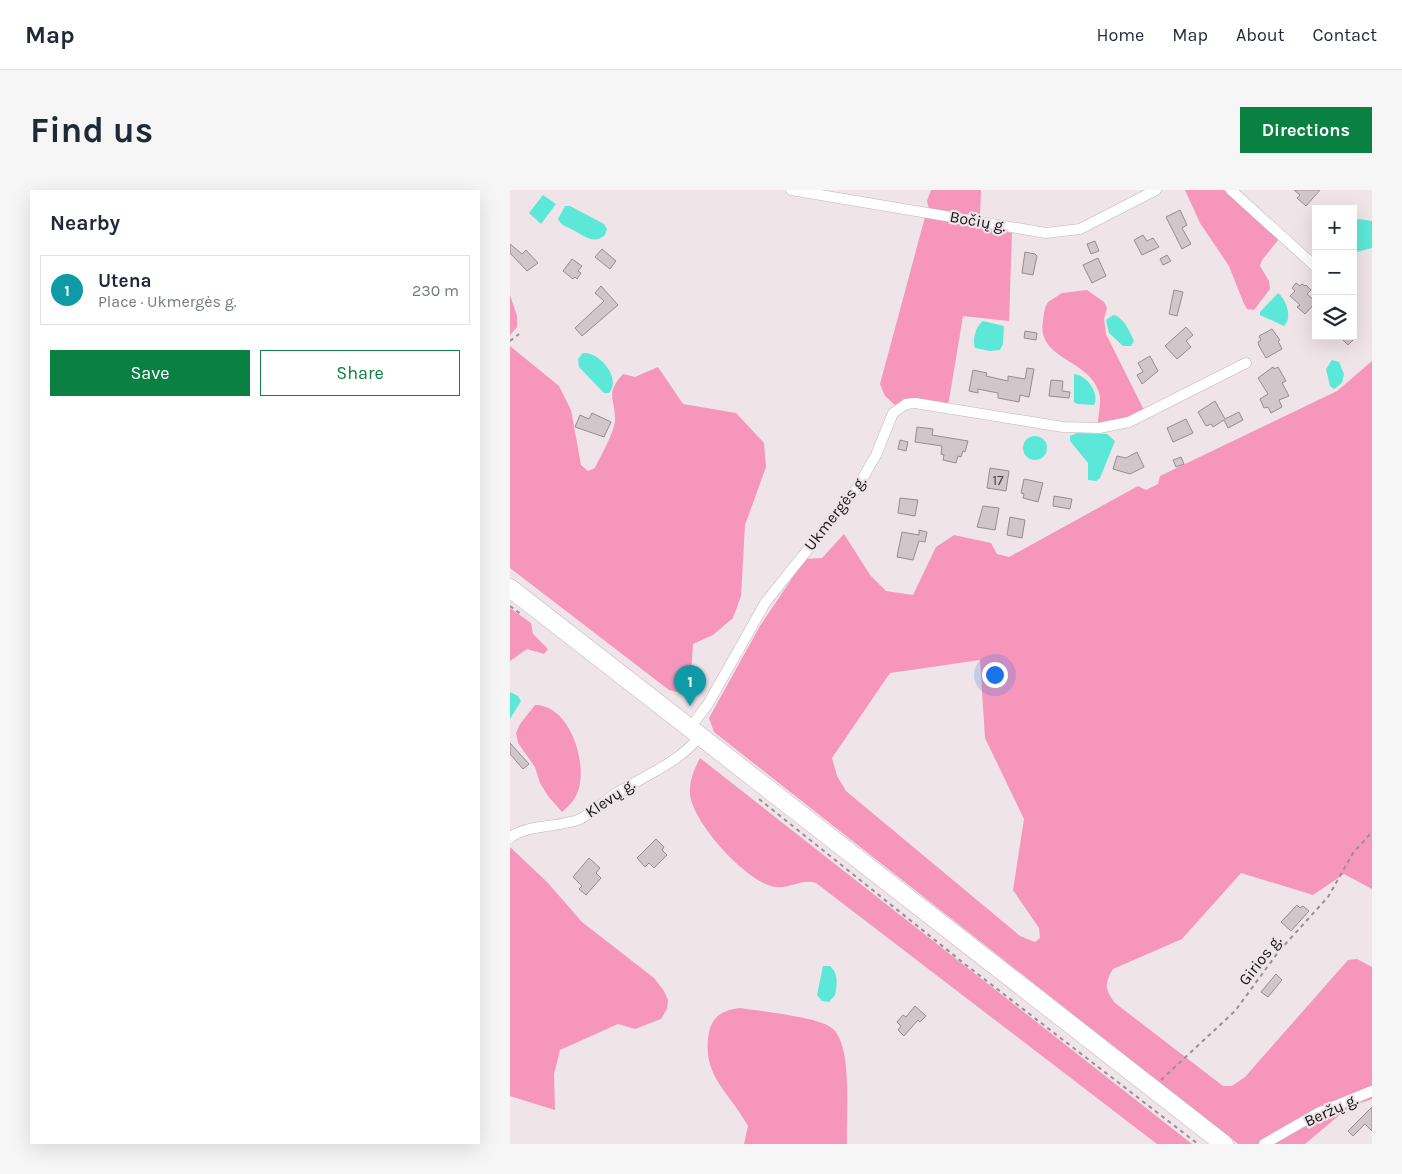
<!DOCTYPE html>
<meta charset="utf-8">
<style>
:root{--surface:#fff;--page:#f6f6f7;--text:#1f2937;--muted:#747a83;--line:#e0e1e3;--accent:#0b8043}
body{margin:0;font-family:Karla,sans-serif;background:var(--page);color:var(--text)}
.controls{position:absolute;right:15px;top:15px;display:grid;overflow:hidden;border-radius:0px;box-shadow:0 5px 20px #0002}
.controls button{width:45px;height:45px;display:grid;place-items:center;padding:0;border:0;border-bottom:1px solid var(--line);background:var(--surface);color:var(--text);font:25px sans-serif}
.you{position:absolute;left:484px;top:484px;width:18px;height:18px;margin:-12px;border:4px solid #fff;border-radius:50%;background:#1a73e8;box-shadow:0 0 0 8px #1a73e833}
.badge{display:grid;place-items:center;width:32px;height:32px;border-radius:50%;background:var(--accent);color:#fff;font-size:16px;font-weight:700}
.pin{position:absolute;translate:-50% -41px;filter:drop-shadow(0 1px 2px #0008)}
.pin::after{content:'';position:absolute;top:26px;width:18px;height:15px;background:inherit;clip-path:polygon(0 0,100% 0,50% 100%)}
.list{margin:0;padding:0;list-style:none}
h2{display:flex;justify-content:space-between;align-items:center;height:65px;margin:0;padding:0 20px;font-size:21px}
h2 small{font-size:16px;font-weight:400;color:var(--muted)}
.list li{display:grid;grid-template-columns:32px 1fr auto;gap:15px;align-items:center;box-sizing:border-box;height:70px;margin:0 10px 10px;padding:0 10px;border:1px solid var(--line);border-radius:0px}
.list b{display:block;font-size:19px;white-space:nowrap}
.list p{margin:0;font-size:16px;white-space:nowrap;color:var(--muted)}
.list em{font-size:16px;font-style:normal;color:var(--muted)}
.actions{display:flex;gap:10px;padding:15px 20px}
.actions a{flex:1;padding:11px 0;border:1px solid var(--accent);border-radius:0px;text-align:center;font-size:18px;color:var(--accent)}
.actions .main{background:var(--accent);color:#fff}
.icon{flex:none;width:28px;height:28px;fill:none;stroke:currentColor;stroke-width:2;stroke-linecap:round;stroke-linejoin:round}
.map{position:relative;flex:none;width:862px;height:954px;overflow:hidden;border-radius:0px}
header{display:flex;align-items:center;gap:30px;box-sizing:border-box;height:70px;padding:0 25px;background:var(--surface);border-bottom:1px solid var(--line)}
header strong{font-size:24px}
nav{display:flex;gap:28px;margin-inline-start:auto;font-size:18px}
.intro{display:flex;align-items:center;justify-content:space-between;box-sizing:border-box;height:120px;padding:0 30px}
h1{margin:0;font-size:35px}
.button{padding:12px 22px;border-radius:0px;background:var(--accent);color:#fff;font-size:18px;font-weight:700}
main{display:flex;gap:30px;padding:0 30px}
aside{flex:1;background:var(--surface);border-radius:0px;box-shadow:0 5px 20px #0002}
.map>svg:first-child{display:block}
.forest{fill:#f696ba;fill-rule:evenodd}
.water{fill:#5ce8d8}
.building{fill:#d1c7ca;stroke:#978d90}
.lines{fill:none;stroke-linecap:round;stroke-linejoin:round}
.street-casing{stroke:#c1b6ba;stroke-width:11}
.highway-casing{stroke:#c1b6ba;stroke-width:19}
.path{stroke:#989092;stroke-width:2;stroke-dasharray:4 4;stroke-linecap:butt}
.street{stroke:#fff;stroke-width:10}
.highway{stroke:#fff;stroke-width:18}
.labels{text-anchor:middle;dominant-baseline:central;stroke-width:4.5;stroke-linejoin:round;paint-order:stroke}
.number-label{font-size:14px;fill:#474243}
.street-label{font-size:16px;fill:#191516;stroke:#efe4e7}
</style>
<header>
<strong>Map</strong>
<nav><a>Home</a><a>Map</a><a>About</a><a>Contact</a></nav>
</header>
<div class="intro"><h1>Find us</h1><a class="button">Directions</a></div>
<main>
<aside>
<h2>Nearby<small></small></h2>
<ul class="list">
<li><span class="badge" style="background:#0f9aa8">1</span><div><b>Utena</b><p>Place · Ukmergės g.</p></div><em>230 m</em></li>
</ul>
<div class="actions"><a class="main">Save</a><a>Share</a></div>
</aside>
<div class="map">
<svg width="862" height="954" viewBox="0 0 862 954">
<rect width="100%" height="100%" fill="#efe4e7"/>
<!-- forest -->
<g class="forest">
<path d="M421,0h50l-1,26 -51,-7 -2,-8z"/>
<path d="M675,0h39l55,49 -17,21 -2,6 9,15 1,8 -16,21 -7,-1 -3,-5 -15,-38 -29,-43z"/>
<path d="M415,27l87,16 -3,88 -46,-5 -15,90 -44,-5 -9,4 -10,-9 -5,-12z"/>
<path d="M577,100l17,12 3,6 -3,11 2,15 38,76 -16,8 -30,5c0,-9 4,-21 1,-31 -10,-33 -63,-33 -56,-71 1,-7 1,-13 5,-19l14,-9z"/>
<path d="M0,105l7,21v11l-7,8z"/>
<path d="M0,156l49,40 12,24 10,55 7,6 7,-3c5,-11 19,-35 20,-47 1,-22 -11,-26 8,-47l12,3 23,-10 25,37 53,9 28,30 2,24 -21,58 -4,71 -8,22 -20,17 -20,9 -3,46 -5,4 -16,-4 -159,-122z"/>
<path d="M862,171v528l-28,-15 -31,21 -72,-22 -59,66 -69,30c-9,14 -8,21 2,34l108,83h9l13,-9 103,-117 9,-1 15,8v132l-23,8 -44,37h-67l-524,-412 -5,-14 51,-92 45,-67 17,-1 22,-24 26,41 16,16 27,4 23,-48 18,-12 37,8 6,11 12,3 129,-71 8,4 12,-6 2,-8 177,-85zM470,470l5,78 39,81 -11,71 26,38 1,10 -5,4 -15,-6 -174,-145 -9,-15 -5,-18 58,-85z"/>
<path d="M0,418l21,15 2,11 15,15 -4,5 -17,-5 -17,12z"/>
<path d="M25,515c35,0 53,58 43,86 -3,9 -9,15 -16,21l-14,-16 -8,-13 -5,-16 -17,-24 -2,-10 4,-9z"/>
<path d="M190,568l492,386h-35l-341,-261c-14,-5 -26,6 -41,4 -28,-4 -83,-65 -85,-93 -1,-13 4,-24 10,-36z"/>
<path d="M0,657l37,35 35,40 72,56 10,13 4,9 -1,9 -6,10 -26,10 -17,-5 -58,26 -6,24 1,36 -45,-14z"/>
<path d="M230,818c19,3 81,9 93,21 20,18 13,88 14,115h-103l4,-18c-19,-35 -47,-50 -39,-94 4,-17 15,-22 31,-24z"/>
</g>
<!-- water -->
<g class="water">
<path d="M33,5l13,9 -15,20 -12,-11z"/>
<path d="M55,16h5l34,18 3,5 -2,6c-12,11 -23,-1 -34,-6 -6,-3 -10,-4 -13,-10z"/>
<path d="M849,29l13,2v27l-19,5v-32z"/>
<path d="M768,103c8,6 15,25 6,33l-24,-11v-3z"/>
<path d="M603,125c10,1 17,17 21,26l-3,5h-8l-14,-13 -3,-13z"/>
<path d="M473,131l21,5 -1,18 -3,6 -10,1 -15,-3c-3,-9 1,-22 8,-27z"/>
<path d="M73,163c16,-2 39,25 26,40h-5l-25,-26 -1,-8z"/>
<path d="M822,170l7,2 5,12 -2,9 -8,6 -4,-3 -4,-17z"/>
<path d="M564,184c13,1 26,20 20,31l-17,-1 -3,-2z"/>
<path d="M567,243l30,1 8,7 -15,37 -4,3 -8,-1v-17l-18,-22v-5z"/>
<circle cx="525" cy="258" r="12"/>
<path d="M0,502l8,4 3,5 -11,18z"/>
<path d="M313,776h7c9,8 7,19 5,29l-6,7 -7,-1 -5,-6z"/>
</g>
<!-- building -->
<g class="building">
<path d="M784,0h26l-14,16 -9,-8 3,-3z"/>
<path d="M670,20l7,15 -5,3 9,16 -9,5 -16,-32z"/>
<path d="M633,45l4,6 6,-3 6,9 -17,8 -8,-15z"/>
<path d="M585,51l4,10 -8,3 -4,-10z"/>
<path d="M0,54l12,10 4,-4 12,13 -11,8 -17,-18z"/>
<path d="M92,59l14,12 -6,8 -15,-12z"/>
<path d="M515,62l10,2 2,2 -4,19 -11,-2z"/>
<path d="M657,65l4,6 -8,4 -3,-6z"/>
<path d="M588,68l8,18 -14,7 -9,-18z"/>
<path d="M62,69l10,7 -4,5 3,2 -4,6 -2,-2 -2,2 -10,-8z"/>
<path d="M786,93l4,3 2,-2 3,2 1,-1 5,5 -4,4 9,8 -11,12 -8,-7 3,-2 -10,-9 5,-5 -3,-3z"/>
<path d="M91,96l17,19 -36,31 -7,-8 29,-27 -9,-8z"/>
<path d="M664,100l9,2 -6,24 -8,-2z"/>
<path d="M676,137l7,8 -7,6 5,6 -14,12 -12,-13z"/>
<path d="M762,139l8,11 -2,1 4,8 -16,9 -7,-12 -1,-4 3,-2 -2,-4z"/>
<path d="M515,141l12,2 -1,7 -12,-2z"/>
<path d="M829,146h18l-9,9z"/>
<path d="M640,166l8,15 -16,13 -5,-9 6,-3 -5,-9z"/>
<path d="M763,177l1,2 4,-2 8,14 -4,2 7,13 -10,4 3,7 -11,6 -3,-6 -4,1 -4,-9 8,-5 -10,-16z"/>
<path d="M517,178l7,1 -5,28 -9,-2 -1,7 -21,-4v-5l-20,-4v4l-9,-2 4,-21 14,3 -1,3 22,5v-5l17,3z"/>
<path d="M541,190l12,1 -1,10 8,1 -1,6 -20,-2z"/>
<path d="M705,211l10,18 14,-7 4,8 -15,8 -4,-8 -11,7 -2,-3 -5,2 -8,-14z"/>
<path d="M82,223l19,9 -7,15 -29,-10 5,-12 9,4z"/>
<path d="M676,229l7,14 -20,9 -6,-14z"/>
<path d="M407,237l16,2 -1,6 36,6 -3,11 -2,-1 -2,6 -3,-1 -2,7 -13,-3 1,-5 -3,-1 1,-8 -27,-4z"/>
<path d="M390,250l8,2 -2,9 -8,-2z"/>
<path d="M627,262l7,15 -14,7 -17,-5 4,-13 9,2z"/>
<path d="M671,267l3,7 -8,3 -3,-7z"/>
<path d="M480,278l19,3 -3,20 -19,-3z"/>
<path d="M514,289l19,4 -5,19 -15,-4 1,-4 -3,-1z"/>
<path d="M544,306l18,3 -2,10 -17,-3z"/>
<path d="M390,308l18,2 -3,16 -17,-3z"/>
<path d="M473,316l16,2 -4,22 -18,-3z"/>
<path d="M500,327l15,3 -3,18 -15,-3z"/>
<path d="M409,340l8,2 -2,10 -6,-1 -6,19 -16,-3 5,-25 17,3z"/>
<path d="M0,553l19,21 -6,5 -13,-15z"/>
<path d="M146,649l8,8 -2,3 5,5 -13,13 -5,-5 -4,4 -8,-9z"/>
<path d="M79,668l11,10 -4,5 5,5 -15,17 -7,-6 3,-3 -9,-9z"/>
<path d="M787,715l3,3 3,-2 6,5 -18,20 -10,-9z"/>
<path d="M766,784l6,6 -14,17 -7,-5z"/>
<path d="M405,816l11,10 -6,6 -2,-2 -14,16 -6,-6 3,-4 -4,-4 6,-7 3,2z"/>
<path d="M862,917v24l-7,-7 -12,12 -5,-5z"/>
</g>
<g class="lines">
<defs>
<g id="street">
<path d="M281,0l255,43 34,-4 76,-39"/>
<path d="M721,0l85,77"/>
<path d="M180,538l18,-24 57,-101 92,-115 19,-33 17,-42 13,-9 9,-1 148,24 36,1 30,-6 117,-59"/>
<path d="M0,648c15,-14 50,-10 70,-19 12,-6 23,-17 35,-25 28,-18 64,-31 85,-58"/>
<path d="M754,954l54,-31 54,-22"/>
</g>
<path id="highway" d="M0,398l714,556"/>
</defs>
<!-- street casing -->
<use href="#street" class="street-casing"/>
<!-- highway casing -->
<use href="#highway" class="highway-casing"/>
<!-- path -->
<g class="path">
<path d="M0,151l9,-7"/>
<path d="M0,416l12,9"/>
<path d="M249,609l207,166 232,179"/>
<path d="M651,890l74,-69 44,-60 49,-54 25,-44 19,-21"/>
</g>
<!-- street -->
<use href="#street" class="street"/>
<!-- highway -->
<use href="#highway" class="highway"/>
</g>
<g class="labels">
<!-- number labels -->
<g class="number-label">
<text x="488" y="290">17</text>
</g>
<!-- street labels -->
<g class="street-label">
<text transform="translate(468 31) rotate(10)">Bočių g.</text>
<text transform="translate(325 323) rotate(-52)">Ukmergės g.</text>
<text transform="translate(100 608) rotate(-34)">Klevų g.</text>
<text transform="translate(750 770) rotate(-52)">Girios g.</text>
<text transform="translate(821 920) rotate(-25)">Beržų g.</text>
</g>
</g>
</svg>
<div class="controls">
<button>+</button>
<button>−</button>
<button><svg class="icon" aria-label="layers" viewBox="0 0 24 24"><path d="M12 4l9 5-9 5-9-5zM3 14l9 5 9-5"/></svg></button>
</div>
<div class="you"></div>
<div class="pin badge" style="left:180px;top:516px;background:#0f9aa8">1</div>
</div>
</main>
